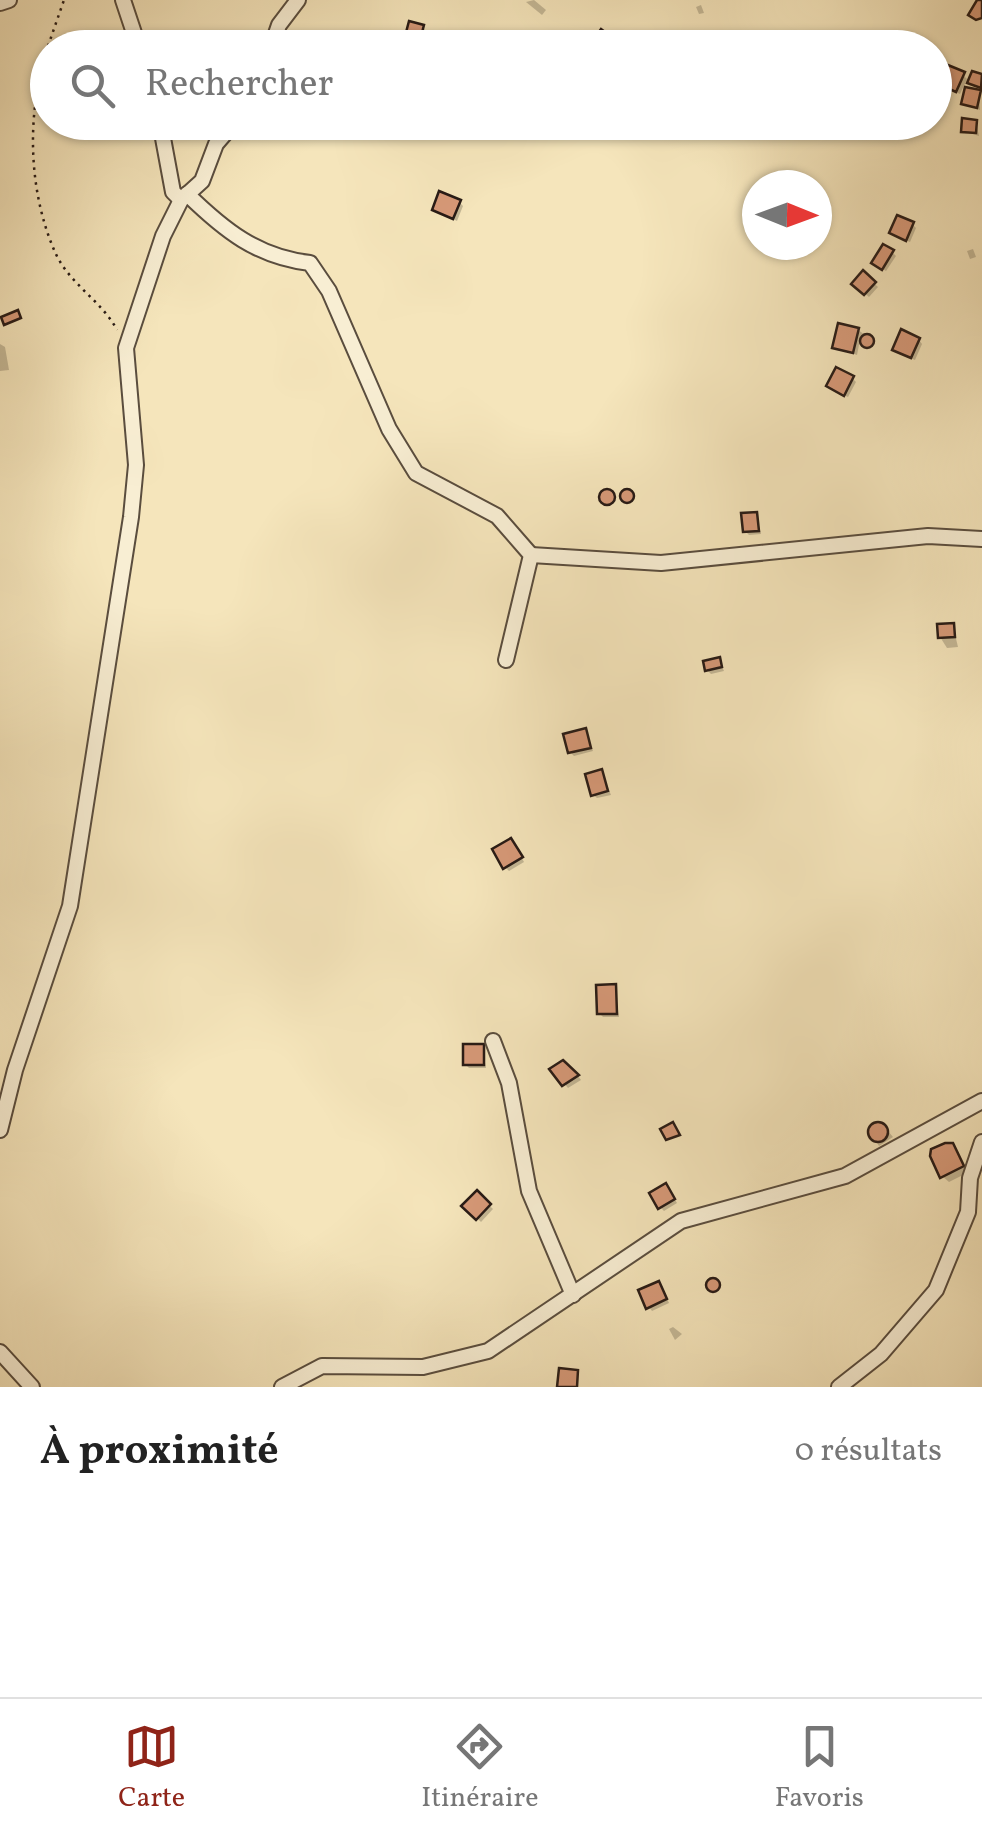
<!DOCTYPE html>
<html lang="fr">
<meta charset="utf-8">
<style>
:root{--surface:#fff;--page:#f6f6f6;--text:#222;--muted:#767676;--line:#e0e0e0;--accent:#8f2418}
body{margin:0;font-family:Vollkorn,serif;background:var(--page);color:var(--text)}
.compass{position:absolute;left:742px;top:170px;width:90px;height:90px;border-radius:50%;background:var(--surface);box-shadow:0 2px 8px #0004;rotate:91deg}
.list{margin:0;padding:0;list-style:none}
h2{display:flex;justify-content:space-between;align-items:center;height:130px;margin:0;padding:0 40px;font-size:42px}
h2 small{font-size:32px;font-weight:400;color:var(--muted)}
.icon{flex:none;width:55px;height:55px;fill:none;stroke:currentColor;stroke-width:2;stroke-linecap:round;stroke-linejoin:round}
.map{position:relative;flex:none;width:982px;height:1387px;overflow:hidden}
.search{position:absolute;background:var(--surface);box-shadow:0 2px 8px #0004;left:30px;right:30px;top:30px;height:110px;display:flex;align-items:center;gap:25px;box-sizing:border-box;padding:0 35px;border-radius:55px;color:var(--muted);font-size:38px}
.sheet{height:310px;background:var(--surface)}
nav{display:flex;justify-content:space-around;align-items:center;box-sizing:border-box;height:140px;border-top:2px solid var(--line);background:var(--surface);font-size:28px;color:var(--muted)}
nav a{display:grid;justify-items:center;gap:5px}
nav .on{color:var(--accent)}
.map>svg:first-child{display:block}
.shadow{fill:#0003}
.building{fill:#d79978;stroke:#271a15;stroke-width:2.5}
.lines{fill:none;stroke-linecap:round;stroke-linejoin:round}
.street-casing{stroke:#5a4d3e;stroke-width:18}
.path{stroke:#271a15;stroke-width:2.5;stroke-dasharray:2.5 5;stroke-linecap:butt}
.street{stroke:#f8eed3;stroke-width:14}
</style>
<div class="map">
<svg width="982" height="1387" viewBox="0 0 982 1387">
<rect width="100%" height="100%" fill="#f5e5bb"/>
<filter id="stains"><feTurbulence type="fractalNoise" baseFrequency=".002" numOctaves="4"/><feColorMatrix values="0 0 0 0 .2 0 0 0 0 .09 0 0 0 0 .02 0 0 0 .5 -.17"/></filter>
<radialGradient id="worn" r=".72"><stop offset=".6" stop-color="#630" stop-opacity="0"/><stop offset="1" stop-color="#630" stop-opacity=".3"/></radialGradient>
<!-- shadow -->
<g class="shadow">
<path d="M534,0l12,10 -4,5 -16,-13z"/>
<path d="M701,5l3,8 -5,1 -3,-7z"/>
<path d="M422,27l4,4 -4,15 -16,-7z"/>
<path d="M973,74l9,3v12l-8,-3 -7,-7 -7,15 -19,-9 22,-10 7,7z"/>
<path d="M979,93l1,17 -16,-6z"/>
<path d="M976,122l3,14 -16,-5z"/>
<path d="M459,202l4,4 -6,15 -22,-11z"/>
<path d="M912,224l4,4 -6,14 -14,-6z"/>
<path d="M973,249l3,8 -6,2 -3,-8z"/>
<path d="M892,252l4,4 -10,15 -8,-5z"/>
<path d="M863,273l15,14 -9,10 -15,-13z"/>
<path d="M858,330l16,11 -2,6 -12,-7 -3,15 -22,-8z"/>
<path d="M919,340l3,4 -7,16 -17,-7z"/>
<path d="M0,344l5,3 4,23 -9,1z"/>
<path d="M852,378l4,4 -8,15 -15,-7z"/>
<path d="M607,492l7,5 -1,6 -10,-3z"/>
<path d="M627,492l6,3 -2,7 -7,-3z"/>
<path d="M756,514l5,20 -12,1 -4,-4z"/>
<path d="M953,626l5,21 -11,1 -7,-11z"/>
<path d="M719,660l5,11 -13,3 -4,-4z"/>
<path d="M585,731l8,20 -19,5 -4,-4z"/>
<path d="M602,772l9,23 -14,3 -4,-3z"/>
<path d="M514,844l10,18 -15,9 -4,-4z"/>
<path d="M615,987l4,30h-16l-4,-4z"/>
<path d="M482,1046l4,22h-17l-4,-4z"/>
<path d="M571,1067l10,13 -13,8 -15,-18z"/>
<path d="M882,1124l11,13 -14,9 -10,-16z"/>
<path d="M952,1146l17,26 -20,10 -7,-6z"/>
<path d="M669,1190l8,13 -13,8 -4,-4z"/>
<path d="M477,1194l16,15 -12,13 -16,-16z"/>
<path d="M714,1282l6,5 -3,5 -8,-4z"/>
<path d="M662,1288l7,15 -17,8 -3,-4z"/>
<path d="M673,1327l9,7 -7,6 -6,-11z"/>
</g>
<!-- building -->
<g class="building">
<path d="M977,0h5v18l-6,2 -8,-5z"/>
<path d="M409,21l15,4 -5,19 -15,-4z"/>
<path d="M601,29l16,12 -5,7h-25z"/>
<path d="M943,63l22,9 -9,20 -22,-10z"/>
<path d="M972,71l10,3 -1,14 -14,-5z"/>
<path d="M965,87l16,3 -4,18 -16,-4z"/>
<path d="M962,118l15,2 -1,13 -15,-1z"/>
<path d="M439,191l22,9 -8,19 -21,-9z"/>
<path d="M897,215l17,7 -8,19 -17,-8z"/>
<path d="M883,244l11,6 -12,20 -11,-7z"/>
<path d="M863,270l13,12 -12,13 -13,-11z"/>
<path d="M18,310l3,8 -17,7 -3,-8z"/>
<path d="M838,323l21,5 -6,25 -21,-5z"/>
<path d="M901,329l19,9 -9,20 -19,-8z"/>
<circle cx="867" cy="341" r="7"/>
<path d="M836,367l18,9 -10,20 -18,-10z"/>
<circle cx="627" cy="496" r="7"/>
<circle cx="607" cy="497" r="8"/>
<path d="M757,512l2,19 -16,1 -2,-19z"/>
<path d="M954,623l1,14 -17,1 -1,-14z"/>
<path d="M720,657l2,10 -17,4 -2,-10z"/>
<path d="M586,728l5,20 -23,5 -5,-19z"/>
<path d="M602,769l6,22 -17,5 -6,-22z"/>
<path d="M511,838l12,19 -20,12 -11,-20z"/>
<path d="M616,984l1,30h-20l-1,-29z"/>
<rect x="463" y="1044" width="21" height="21"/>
<path d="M563,1060l16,15 -17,11 -13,-17z"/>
<circle cx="878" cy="1132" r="10"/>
<path d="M673,1122l7,13 -14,5 -6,-11z"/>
<path d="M945,1143h8l11,23 -24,12 -10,-22 1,-7z"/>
<path d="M666,1183l9,16 -17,10 -9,-16z"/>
<path d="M477,1190l14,14 -15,16 -15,-14z"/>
<circle cx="713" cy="1285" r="7"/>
<path d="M659,1281l8,18 -21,10 -8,-19z"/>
<path d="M559,1368l19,2 -1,17h-20z"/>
</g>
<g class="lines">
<defs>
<g id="street">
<path d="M123,0l16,48"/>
<path d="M0,3l9,-3"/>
<path d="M271,48l8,-23 19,-25"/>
<path d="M160,122l13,70 8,8"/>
<path d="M187,194c37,36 70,63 123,69l19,28 60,138 27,44 81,43 34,39 -25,105"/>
<path d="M531,555l130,8 267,-27 54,3"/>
<path d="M493,1041l16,42 20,108 44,104"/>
<path d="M0,1130l15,-60 55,-164 61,-389 5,-52 -10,-117 37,-112 18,-36 21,-19 14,-37 19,-22"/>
<path d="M0,1352l32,35"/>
<path d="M282,1387l40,-21 101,1 65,-16 193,-130 164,-45 137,-75"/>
<path d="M839,1387l42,-33 55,-64 32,-78 2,-34 12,-36"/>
</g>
</defs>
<!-- street casing -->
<use href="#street" class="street-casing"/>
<!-- path -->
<g class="path">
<path d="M48,46l16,-46"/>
<path d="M48,49c-22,62 -20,142 7,203 14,32 47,49 62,78"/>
</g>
<!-- street -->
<use href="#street" class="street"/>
</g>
<rect width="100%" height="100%" filter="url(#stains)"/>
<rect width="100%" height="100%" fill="url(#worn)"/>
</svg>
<svg class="compass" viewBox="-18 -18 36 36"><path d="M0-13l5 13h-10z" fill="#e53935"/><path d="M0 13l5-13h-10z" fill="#767676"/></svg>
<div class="search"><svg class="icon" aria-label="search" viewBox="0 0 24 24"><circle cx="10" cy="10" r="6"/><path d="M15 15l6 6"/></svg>Rechercher</div>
</div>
<section class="sheet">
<h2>À proximité<small>0 résultats</small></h2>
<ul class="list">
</ul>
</section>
<nav>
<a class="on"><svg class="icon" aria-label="map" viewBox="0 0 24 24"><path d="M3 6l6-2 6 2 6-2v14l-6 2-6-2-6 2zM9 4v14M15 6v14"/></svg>Carte</a>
<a><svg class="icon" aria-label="directions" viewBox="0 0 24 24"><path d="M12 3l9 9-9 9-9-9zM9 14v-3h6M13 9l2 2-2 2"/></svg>Itinéraire</a>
<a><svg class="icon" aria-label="saved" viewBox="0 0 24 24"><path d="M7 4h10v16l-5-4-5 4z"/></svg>Favoris</a>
</nav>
